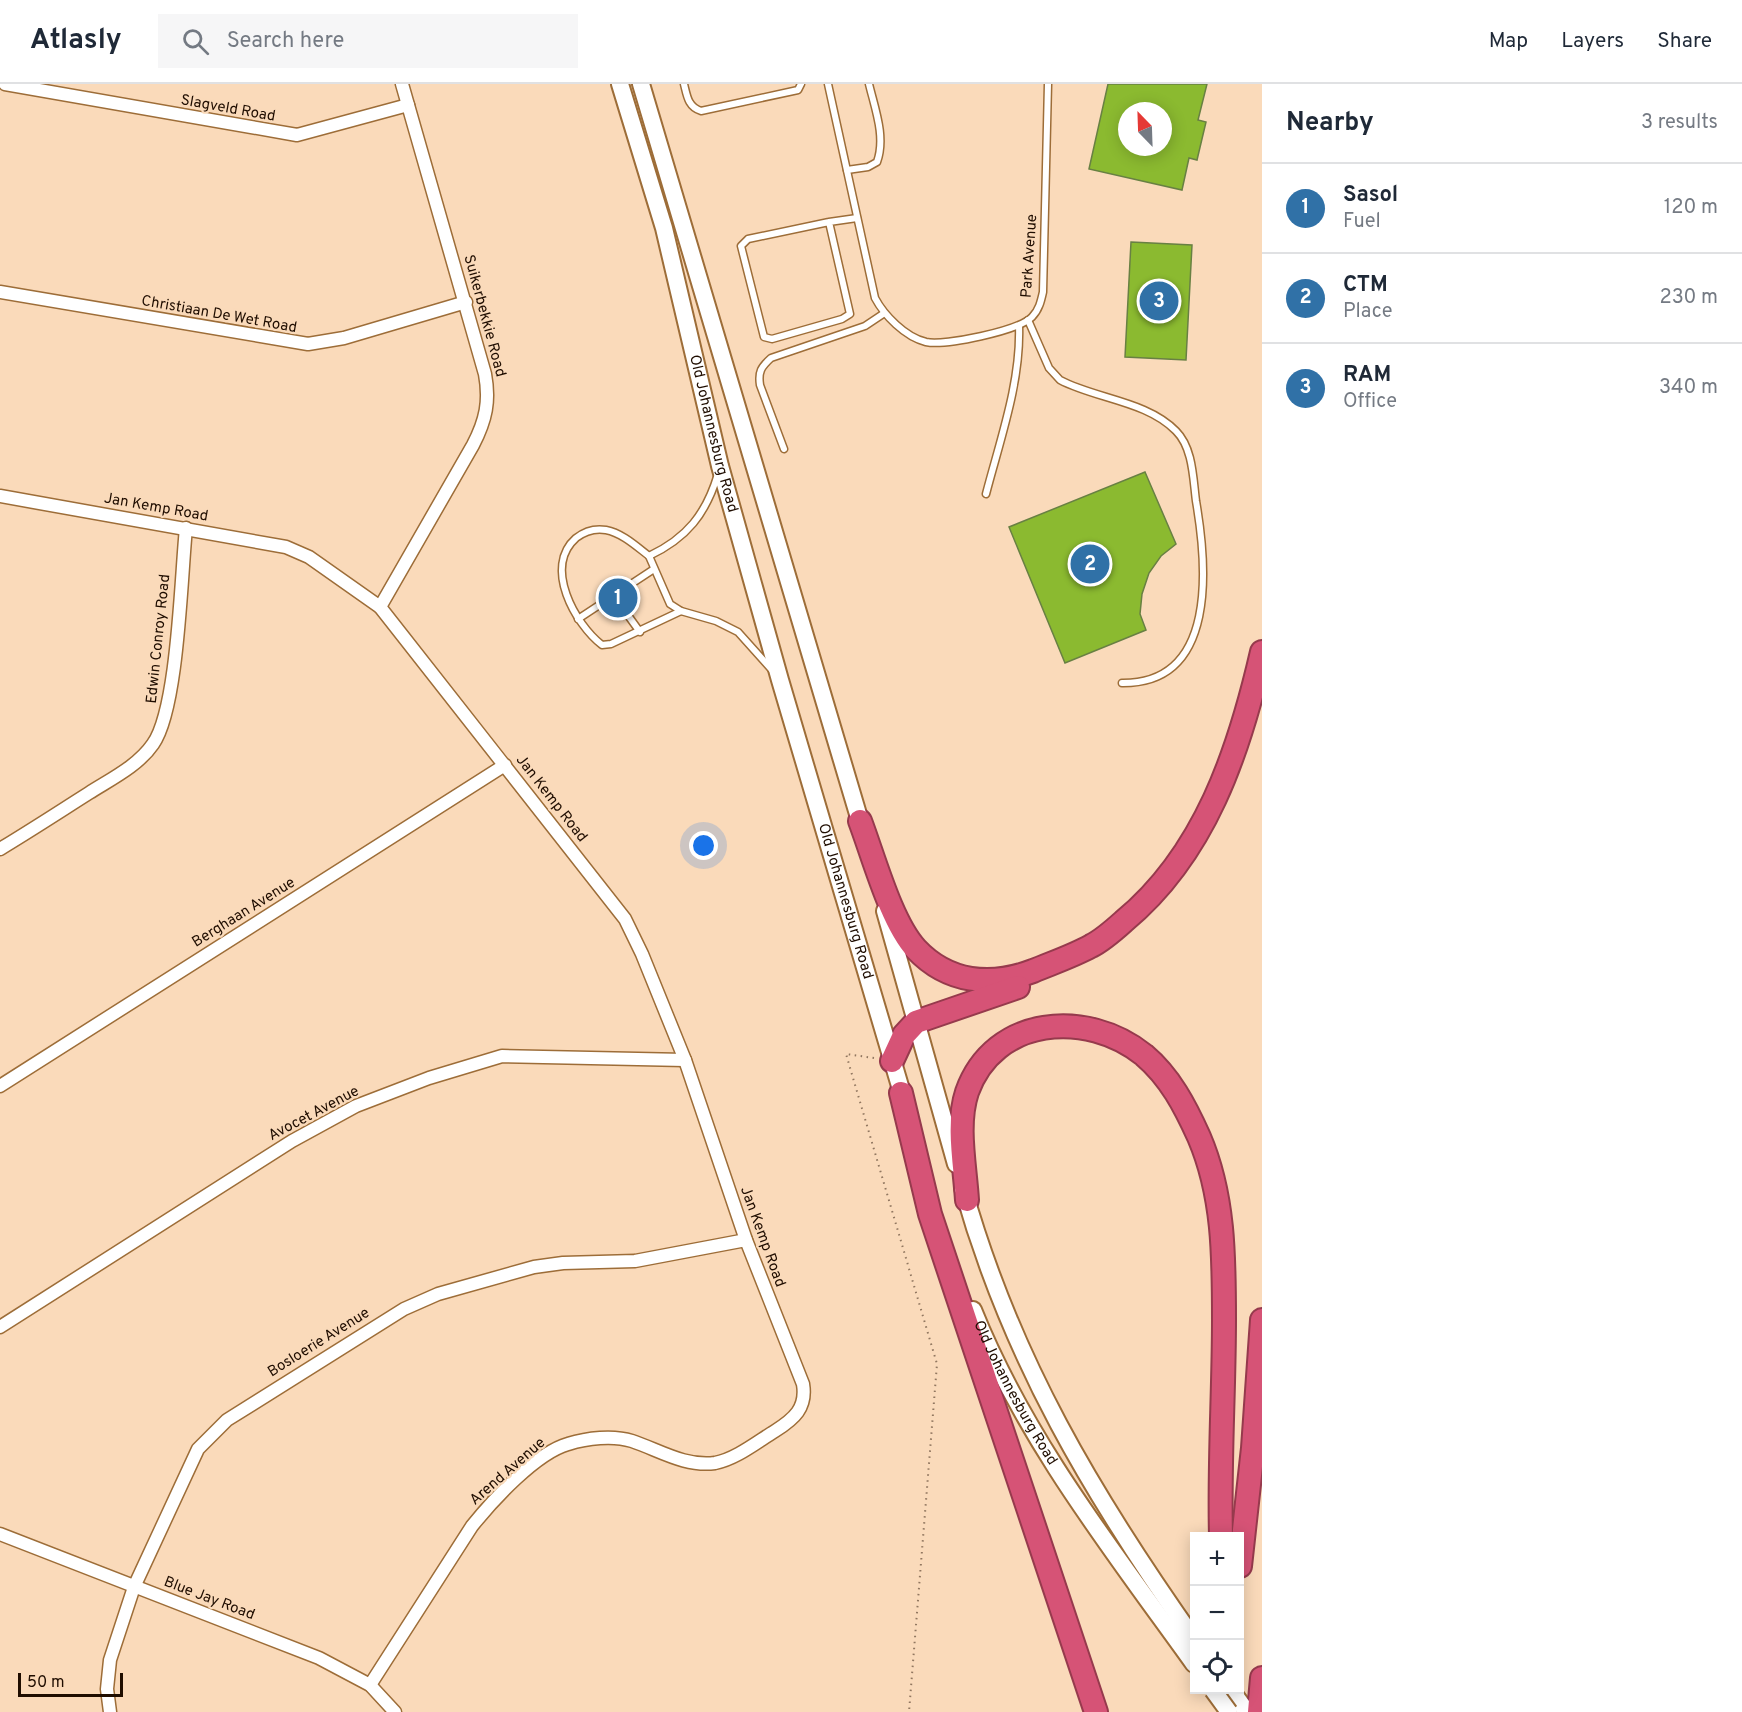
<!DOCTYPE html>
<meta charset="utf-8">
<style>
:root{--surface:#fff;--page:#f6f6f7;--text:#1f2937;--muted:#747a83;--line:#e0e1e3;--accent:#3071a7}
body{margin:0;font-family:Overpass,sans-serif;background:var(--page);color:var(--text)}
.controls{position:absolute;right:18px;bottom:18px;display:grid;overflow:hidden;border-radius:0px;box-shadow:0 3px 15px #0003}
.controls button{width:54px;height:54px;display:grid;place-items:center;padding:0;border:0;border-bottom:2px solid var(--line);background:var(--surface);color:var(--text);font:30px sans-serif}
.compass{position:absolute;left:1118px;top:18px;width:54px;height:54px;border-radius:50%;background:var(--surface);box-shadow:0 3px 15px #0003;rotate:337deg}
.scale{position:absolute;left:18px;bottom:15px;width:105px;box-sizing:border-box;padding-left:6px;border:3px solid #1f0d00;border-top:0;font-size:16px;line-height:21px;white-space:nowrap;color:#1f0d00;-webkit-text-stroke:4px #fadaba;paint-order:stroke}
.you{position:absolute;left:704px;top:762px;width:21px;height:21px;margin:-15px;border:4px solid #fff;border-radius:50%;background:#1a73e8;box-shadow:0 0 0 9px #1a73e833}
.badge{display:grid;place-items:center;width:39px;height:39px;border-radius:50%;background:var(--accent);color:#fff;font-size:20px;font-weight:700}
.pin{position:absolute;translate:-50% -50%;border:3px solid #fff;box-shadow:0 2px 6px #0006}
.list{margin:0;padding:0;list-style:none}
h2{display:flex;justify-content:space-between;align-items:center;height:78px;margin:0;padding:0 24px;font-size:26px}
h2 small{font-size:20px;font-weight:400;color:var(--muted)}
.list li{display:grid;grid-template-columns:39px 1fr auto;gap:18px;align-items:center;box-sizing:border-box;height:90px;padding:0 24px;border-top:2px solid var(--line)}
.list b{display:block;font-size:22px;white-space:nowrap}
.list p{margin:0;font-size:20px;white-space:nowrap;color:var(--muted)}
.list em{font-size:20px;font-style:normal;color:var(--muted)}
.icon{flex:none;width:33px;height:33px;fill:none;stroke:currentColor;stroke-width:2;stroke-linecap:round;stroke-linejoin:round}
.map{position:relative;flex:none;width:1262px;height:1628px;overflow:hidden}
header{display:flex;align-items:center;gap:36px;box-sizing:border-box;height:84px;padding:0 30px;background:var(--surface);border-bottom:2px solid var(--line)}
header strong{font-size:28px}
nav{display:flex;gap:33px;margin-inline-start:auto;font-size:21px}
.search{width:420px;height:54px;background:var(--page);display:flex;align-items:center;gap:15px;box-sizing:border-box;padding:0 21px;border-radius:0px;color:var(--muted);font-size:22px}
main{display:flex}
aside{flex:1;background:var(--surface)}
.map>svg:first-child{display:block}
.building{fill:#8bba30;stroke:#688043;stroke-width:1.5;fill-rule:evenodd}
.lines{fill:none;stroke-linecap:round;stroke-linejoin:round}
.lane-casing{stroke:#9d6d38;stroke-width:9}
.street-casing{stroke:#9d6d38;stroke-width:15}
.secondary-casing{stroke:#9d6d38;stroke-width:20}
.highway-casing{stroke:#963a4d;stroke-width:26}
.path{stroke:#917760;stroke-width:2;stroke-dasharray:1.5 4.5;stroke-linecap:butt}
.lane{stroke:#fff;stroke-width:6}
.street{stroke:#fff;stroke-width:12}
.secondary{stroke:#fff;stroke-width:16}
.highway{stroke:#d65376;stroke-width:22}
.secondary-bridge-casing{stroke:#9d6d38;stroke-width:20;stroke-linecap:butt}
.secondary-bridge{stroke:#fff;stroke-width:16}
.labels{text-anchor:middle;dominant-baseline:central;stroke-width:4.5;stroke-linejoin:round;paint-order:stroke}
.street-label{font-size:15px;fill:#1f0d00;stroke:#fadaba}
</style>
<header>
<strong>Atlasly</strong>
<div class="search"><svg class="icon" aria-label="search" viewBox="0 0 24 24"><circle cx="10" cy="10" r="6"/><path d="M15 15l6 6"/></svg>Search here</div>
<nav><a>Map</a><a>Layers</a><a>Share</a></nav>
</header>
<main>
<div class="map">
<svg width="1262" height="1628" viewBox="0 0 1262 1628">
<rect width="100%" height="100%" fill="#fadaba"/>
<!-- building -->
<g class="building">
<path d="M1108,0h99l-9,36 8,2 -9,38 -8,-2 -7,32 -93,-21zM1127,27h36v36h-36z"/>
<path d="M1131,158l61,3 -6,115 -61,-3z"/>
<path d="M1145,388l31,72 -15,12 -12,17 -7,21 -2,20 6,16 -81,33 -56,-136z"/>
</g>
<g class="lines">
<defs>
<g id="lane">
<path d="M684,0c3,12 4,23 17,27l97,-21 3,-6"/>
<path d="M828,0l47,214c9,17 30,39 51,44 19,4 92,-11 106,-25 7,-7 9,-16 11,-25l5,-208"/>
<path d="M847,86l21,-3 9,-5c9,-25 -2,-53 -8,-78"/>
<path d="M829,138l21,92 -8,5 -70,20 -8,-2 -23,-91 7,-7 81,-17 28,-4"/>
<path d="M1028,236l21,48 11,12c36,19 87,21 116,51 17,17 17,47 20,70 11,64 22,183 -74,182"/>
<path d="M784,365l-24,-64c-2,-13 1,-18 11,-27l94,-32 18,-12"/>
<path d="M718,390c-12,40 -31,64 -69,82l21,48 11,7 35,10 22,11 34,38"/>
<path d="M986,410c14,-54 35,-112 33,-168"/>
<path d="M649,472c-13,-10 -27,-23 -43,-26 -12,-2 -21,1 -30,8 -33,29 -1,86 26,107l9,-1 70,-33"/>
<path d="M614,512l26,36"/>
<path d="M578,535l76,-50"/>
</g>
<g id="street">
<path d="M5,0l292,51 111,-30"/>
<path d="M0,208l308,52 36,-6 122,-36"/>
<path d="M0,412l286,51 23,10 71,50 245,312 17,35 43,106 61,180 57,144c4,24 -9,35 -28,47 -18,11 -39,28 -60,32 -30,4 -56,-13 -83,-22 -19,-6 -45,-3 -64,3 -32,9 -75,56 -96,82l-102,159"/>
<path d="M380,523l93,-162c13,-25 17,-44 12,-71l-83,-290"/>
<path d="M0,765c30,-18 59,-37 89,-56 22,-14 49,-27 64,-49 25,-35 28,-168 33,-216"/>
<path d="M0,1002l505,-321"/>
<path d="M0,1243l292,-186 64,-35 73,-28 73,-22 183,4"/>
<path d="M0,1450l319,124 51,27 25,27"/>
<path d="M110,1628l-3,-23 3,-29 24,-73 64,-138 29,-29 177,-111 34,-15 96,-27 29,-4 72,-2 111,-21"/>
</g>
<g id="secondary">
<path id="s1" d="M620,0l44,144 56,238 60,214 125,423"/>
<path d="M641,0l222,747"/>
<path d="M885,827l71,253"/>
<path d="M963,1104c48,171 130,308 231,451"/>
<path id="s2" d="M973,1226c52,130 140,241 221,354"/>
<path d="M1231,1606l16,22"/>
</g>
<g id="highway">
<path d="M860,737c14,37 31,101 56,128 32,34 75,38 117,22 19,-8 40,-15 58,-25 12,-6 23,-16 33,-25 81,-67 115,-169 138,-269"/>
<path d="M892,977l12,-26 12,-13 102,-35"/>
<path d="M901,1009l29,121 166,498"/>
<path d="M967,1116c-2,-34 -11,-75 0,-108 27,-76 120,-83 177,-37 26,22 41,51 55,82 25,58 25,120 25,182 0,73 -5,145 -3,217"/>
<path d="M1240,1482l13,-118 9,-128"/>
<path d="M1259,1628l3,-34"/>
</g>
</defs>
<!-- lane casing -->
<use href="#lane" class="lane-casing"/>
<!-- street casing -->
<use href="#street" class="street-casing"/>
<!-- secondary casing -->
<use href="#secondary" class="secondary-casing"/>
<!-- highway casing -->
<use href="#highway" class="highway-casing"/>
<!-- path -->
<path class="path" d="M874,974l-28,-4 91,310 -28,348"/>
<!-- lane -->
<use href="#lane" class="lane"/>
<!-- street -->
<use href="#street" class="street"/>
<!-- secondary -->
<use href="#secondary" class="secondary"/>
<!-- highway -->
<use href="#highway" class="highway"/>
<defs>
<path id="secondary-bridge" d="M1213,1606l16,22"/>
</defs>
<!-- secondary-bridge casing -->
<use href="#secondary-bridge" class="secondary-bridge-casing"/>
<!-- secondary-bridge -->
<use href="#secondary-bridge" class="secondary-bridge"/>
</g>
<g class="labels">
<!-- street labels -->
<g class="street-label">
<text transform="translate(228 25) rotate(10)">Slagveld Road</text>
<text transform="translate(1030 172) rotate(-86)">Park Avenue</text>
<text transform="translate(219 231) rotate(10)">Christiaan De Wet Road</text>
<text transform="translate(484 232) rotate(75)">Suikerbekkie Road</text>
<text stroke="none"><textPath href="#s1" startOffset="362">Old Johannesburg Road</textPath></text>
<text transform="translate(156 424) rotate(10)">Jan Kemp Road</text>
<text transform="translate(159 555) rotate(-84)">Edwin Conroy Road</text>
<text transform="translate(551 715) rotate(52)">Jan Kemp Road</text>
<text stroke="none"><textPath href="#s1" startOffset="848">Old Johannesburg Road</textPath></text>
<text transform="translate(244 829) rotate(-32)">Berghaan Avenue</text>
<text transform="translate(314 1030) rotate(-28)">Avocet Avenue</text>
<text transform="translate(762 1153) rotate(70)">Jan Kemp Road</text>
<text transform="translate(319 1259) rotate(-32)">Bosloerie Avenue</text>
<text stroke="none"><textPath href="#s2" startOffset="93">Old Johannesburg Road</textPath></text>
<text transform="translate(508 1388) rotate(-41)">Arend Avenue</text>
<text transform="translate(209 1515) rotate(21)">Blue Jay Road</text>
</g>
</g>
</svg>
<div class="controls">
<button>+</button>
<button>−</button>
<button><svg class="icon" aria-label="locate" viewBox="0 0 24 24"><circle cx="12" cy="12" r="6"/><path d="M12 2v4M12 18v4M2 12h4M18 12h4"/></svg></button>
</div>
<svg class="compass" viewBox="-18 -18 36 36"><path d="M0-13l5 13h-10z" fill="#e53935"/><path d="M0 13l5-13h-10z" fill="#747a83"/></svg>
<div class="scale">50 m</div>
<div class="you"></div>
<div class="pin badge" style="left:618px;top:514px">1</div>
<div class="pin badge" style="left:1090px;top:480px">2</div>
<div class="pin badge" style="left:1159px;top:217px">3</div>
</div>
<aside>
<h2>Nearby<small>3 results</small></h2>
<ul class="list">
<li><span class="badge">1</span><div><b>Sasol</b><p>Fuel</p></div><em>120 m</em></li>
<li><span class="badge">2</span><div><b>CTM</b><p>Place</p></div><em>230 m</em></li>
<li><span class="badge">3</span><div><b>RAM</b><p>Office</p></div><em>340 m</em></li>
</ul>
</aside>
</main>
